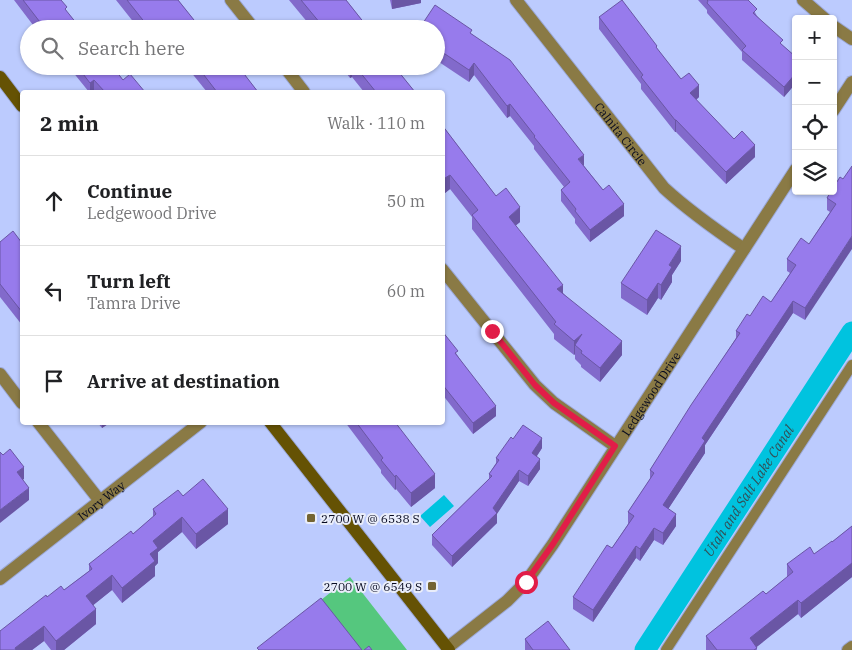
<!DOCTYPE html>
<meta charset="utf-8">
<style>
:root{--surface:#fff;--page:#f2f2f2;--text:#202124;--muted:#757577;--line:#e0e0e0}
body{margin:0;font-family:"IBM Plex Serif",serif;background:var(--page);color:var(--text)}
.controls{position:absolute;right:15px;top:15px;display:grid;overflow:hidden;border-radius:5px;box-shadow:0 1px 4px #0004}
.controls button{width:45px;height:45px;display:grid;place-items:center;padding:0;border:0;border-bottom:1px solid var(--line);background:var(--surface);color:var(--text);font:25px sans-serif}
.stop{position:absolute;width:15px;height:15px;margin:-11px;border:4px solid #e11d48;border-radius:50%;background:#fff}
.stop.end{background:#e11d48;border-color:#fff;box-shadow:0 1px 5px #0008}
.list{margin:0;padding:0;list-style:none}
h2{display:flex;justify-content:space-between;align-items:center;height:65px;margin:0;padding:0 20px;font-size:21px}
h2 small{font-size:16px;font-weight:400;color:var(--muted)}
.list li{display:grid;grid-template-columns:32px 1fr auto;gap:15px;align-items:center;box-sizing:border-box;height:90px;padding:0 20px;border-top:1px solid var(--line)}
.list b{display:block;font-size:19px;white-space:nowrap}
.list p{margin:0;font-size:16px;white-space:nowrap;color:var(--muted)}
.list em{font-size:16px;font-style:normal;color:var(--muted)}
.icon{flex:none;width:28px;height:28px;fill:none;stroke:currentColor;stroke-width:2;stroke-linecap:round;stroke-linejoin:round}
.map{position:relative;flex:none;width:852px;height:650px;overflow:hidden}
.search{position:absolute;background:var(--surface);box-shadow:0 1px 4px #0004;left:20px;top:20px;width:425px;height:55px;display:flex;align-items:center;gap:12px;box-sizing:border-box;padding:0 18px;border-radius:28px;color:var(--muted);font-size:19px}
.panel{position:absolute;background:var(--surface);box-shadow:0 1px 4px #0004;left:20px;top:90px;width:425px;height:335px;border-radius:5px}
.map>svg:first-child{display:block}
.green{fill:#55c77e}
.water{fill:#00c3df}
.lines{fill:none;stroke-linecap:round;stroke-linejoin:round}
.canal{stroke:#00c3df;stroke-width:21}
.service-casing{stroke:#9ba8d6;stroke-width:12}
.minor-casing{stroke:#9ba8d6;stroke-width:14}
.secondary-casing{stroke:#9ba8d6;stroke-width:14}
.service{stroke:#8a7a45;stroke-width:10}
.minor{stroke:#8a7a45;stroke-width:12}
.secondary{stroke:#655204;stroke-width:12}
.wall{fill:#826acb}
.shaded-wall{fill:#6a56a5}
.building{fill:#977bec;stroke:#6a56a5}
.route{stroke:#e11d48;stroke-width:6}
.poi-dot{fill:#746432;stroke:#e9edfa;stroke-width:2}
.labels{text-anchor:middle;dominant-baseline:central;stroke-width:4;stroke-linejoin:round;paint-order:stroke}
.street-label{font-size:12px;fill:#070a20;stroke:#e9edfa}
.poi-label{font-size:12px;fill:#070a20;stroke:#e9edfa;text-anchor:start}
.water-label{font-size:14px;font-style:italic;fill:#315158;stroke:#e9edfa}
</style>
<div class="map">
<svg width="852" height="650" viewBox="0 0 852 650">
<rect width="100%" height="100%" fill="#bccbfe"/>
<!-- green -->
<path class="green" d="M350,577l57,73h-149z"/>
<!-- water -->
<path class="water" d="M444,495l10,11 -24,21 -10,-11z"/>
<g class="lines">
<!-- canal -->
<path class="canal" id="s1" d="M645,650l207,-318"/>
<defs>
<path id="service" d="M666,650l186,-285"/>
<g id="minor">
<path d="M231,0l23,29"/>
<path id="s2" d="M516,0l148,188c25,23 52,42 80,61"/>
<path d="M803,0l22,19"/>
<path d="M833,26l19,13"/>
<path d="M284,66l20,26"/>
<path d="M833,111l19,-29"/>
<path d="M442,269l93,116 19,18 61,43"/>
<path d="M0,374l22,29"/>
<path d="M38,422l62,79"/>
<path id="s3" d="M0,579l201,-157"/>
<path id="s4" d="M447,648l60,-47 19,-19 27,-38 243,-375"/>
<path d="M848,650l4,-3"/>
</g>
<g id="secondary">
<path d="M0,77l22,29"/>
<path d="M270,422l179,228"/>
</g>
</defs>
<!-- service casing -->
<use href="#service" class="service-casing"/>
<!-- minor casing -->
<use href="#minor" class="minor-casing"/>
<!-- secondary casing -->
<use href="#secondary" class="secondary-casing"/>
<!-- service -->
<use href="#service" class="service"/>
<!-- minor -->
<use href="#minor" class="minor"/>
<!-- secondary -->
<use href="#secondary" class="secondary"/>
</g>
<!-- wall -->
<g class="wall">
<path d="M14,0h47l6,12 14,17h-45z"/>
<path d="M116,0h62l20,25 10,4h-69z"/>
<path d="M289,0h57l23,29h-56z"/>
<path d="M390,0h31v3l-29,6z"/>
<path d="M698,0h50l9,16 26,30 13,11v26l-12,14 -42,-37v-8l-35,-39v-3z"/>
<path d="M599,17l58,32 24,30 18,18 -3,3 38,39 21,18 -29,27 -50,-52h-1l-34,-43v-5l-42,-55z"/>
<path d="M436,29l36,5 112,132 40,50 -34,26 -15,-19v-4l-14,-18v-11l3,-3 -30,-38v-3l-24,-30 -3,2 -33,-43 -5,7 -33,-22z"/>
<path d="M68,66h44l11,14 22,12h-49l-2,-1 -1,1h-4z"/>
<path d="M186,66h52l20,26h-51z"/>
<path d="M341,66h53l21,26h-51l-12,-15 -2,1z"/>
<path d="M442,125l54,71 24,26 -5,4 48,67 59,62 -22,27 -19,-15v-2l-6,-6v-5l-1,1 -20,-16v-5l-82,-105v-12l-22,-28 -5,4 -3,-3z"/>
<path d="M843,179l-38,141 -12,-7 -88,132v8l-37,56 8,17 -13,19 -9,-5 -14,21 -4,-3 -43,64 -20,-13v-12l39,-49 16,-24v-12l22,-33v-9l86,-132v-7l14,-15 21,-14 19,-29 -3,-2v-12l22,-15 21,-32 -3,-2v-12z"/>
<path d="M0,242l22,1v82l-22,-28z"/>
<path d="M681,261l-9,14v7l-11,18 -3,-2 -11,17 -26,-17v-15z"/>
<path d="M442,331l54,85 -23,18 -31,-40z"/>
<path d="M97,422h21l-10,2 -6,4z"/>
<path d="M345,422h50l40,66 -24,19 -15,-18 -1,1 -14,-17v-3z"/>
<path d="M513,439l29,9 -5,8 3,13 -12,17 -9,-5 -22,32v10l-45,44 -20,-22v-10l57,-56v-5l7,-11v-5z"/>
<path d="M183,496l45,28 -32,25 -14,-17 -24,20v11l-3,3v10l-33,27 -10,-13 -19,15 3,19 -32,26h-13l-7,-9 -12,9h-32l47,-53 17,-7 25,-19v-7l44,-30 20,-17v-8z"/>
<path d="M852,526v51l-51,41 -3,-4 -42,33 1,3h-51v-14l60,-42 21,-17v-13l27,-10 18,-12z"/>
<path d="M525,639l45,11h-45z"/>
</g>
<!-- shaded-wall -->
<g class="shaded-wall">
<path d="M392,0h29v3l-29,6z"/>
<path d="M474,63v12l-5,7v-12z"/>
<path d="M350,66h2v11l-2,1z"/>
<path d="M796,73v10l-12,14v-10z"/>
<path d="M94,80v11l-1,1h-3v-9z"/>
<path d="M699,85v12l-9,8v-12z"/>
<path d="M510,104v12l-3,2v-12z"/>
<rect x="675" y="120" width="1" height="12"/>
<path d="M755,145v12l-29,27v-12z"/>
<path d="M584,155v11l-6,-7z"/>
<path d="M450,175v14l-5,4v-15z"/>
<path d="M624,204v12l-34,26v-12z"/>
<path d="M520,207v15l-11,9v-14z"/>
<path d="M852,236v13l-47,71v-12z"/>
<path d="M681,246v15l-9,14v7l-11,18v-15l8,-20z"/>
<path d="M658,283v15l-11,17v-15z"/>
<path d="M563,285v14l-6,-10z"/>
<path d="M793,301v12l-88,132v8l-42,64v-12l39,-67z"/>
<path d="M582,334l-7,11v9l-1,1v-14z"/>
<path d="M622,341v14l-22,27v-14z"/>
<path d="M496,406v10l-23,18v-11z"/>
<path d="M102,422h6v2l-6,4z"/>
<path d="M542,438v10l-10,15v-10z"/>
<path d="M540,459v10l-12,17v-10z"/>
<path d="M24,467v12l-7,5v-12z"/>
<path d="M519,470v11l-22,33v-1v10l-45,44v-11l41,-48z"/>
<path d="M435,474v14l-24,19v-14z"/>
<path d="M396,475v14l-1,1v-13z"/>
<path d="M29,488v12l-29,23v-13z"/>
<path d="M228,509v15l-32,25v-15z"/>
<path d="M676,514v12l-13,19v-12z"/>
<path d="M182,517v15l-24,20v11l-3,3v10l-33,27v-15l28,-34 3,-13z"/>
<path d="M654,528v12l-14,21v-12z"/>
<path d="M636,546v12l-43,64v-12z"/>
<path d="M852,563v14l-51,41v-15z"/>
<path d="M112,575v15l-26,21v-15z"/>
<path d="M798,600v14l-45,36 -3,-12z"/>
<path d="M96,609v15l-32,26h-8v-9z"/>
<path d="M44,626v15l-12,9h-17v-2z"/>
</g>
<!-- building -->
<g class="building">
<path d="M23,0h38l6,7 -2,2 16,20h-34l-3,-4 -1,1z"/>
<path d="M127,0h51l20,25 5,-4 5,8h-58z"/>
<path d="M301,0h45l23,29h-44z"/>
<path d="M622,0l35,46 -1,1 25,32 8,-6 10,12 -9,8 44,46 8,-8 13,14 -29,27 -50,-52h-1l-34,-43 2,-2 -44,-58z"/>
<path d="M707,0h41l9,9 -4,4 30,27 -3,3 16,14v16l-12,14 -42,-37 4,-4 -39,-43 1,-2z"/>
<path d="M435,5l37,25 -2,3 40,27 74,95 -6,4 25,31 6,-5 15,19 -34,26 -15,-19 1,-2 -15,-19 9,-8 -31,-39 -5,-6 1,-1 -25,-32 -3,2 -33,-43 -5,7 -33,-22v-19h-17z"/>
<path d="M77,66h35l11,14 7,-6 15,18h-40l-11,-12 -4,3z"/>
<path d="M197,66h41l20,26h-41z"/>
<path d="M355,66h39l21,26h-39z"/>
<path d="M442,125l54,71 10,-8 14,19 -11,10 54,68 -6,4 65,52 -22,27 -19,-15 1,-2 -7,-6 7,-11 -8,7 -20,-17 2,-2 -84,-107 6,-5 -28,-35 -5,3 -3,-3z"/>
<path d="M852,166v70l-47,72 -12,-7 -91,137 3,3 -42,64 13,9 -13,19 -9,-5 -14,21 -4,-3 -43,64 -20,-13 34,-52 5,3 22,-32 -6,-4 26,-39 -4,-3 41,-65 49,-72 -4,-2 11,-17 3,2 13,-20 8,6 25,-37 -9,-6 14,-21 8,6 27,-40 -9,-6 4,-7h2v-3l7,-11 3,2z"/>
<path d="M656,230l25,16 -12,19 3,2 -11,18 -3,-2 -11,17 -26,-17z"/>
<path d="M13,231l9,12v69l-22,-28v-42z"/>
<path d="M442,331l16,20 -3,2 41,53 -23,17 -31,-39v-6l2,-1 -2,-2z"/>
<path d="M356,422h39l40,52 -24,19 -15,-18 -1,2 -14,-17 2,-2z"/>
<path d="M523,425l19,13 -10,15 8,6 -12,17 -9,-6 -26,38 4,5 -45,43 -20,-21 60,-59 -3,-2 10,-14 -3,-2 15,-21 2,2z"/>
<path d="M10,449l14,18 -7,5 12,16 -29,22v-58l3,3z"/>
<path d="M203,479l25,30 -32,25 -14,-17 -29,24 5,7 -8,6 5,7 -33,27 -10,-13 -26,21 10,13 -40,32 -12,-15 -29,22 1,2h-16v-19l46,-36 1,2 14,-11 3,4 28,-21 -3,-5 42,-33 2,3 23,-20 -3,-5 25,-19 5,6z"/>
<path d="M852,526v37l-51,40 -3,-3 -48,38 7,10 -3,2h-37l-11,-14 57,-45 3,3 27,-22 -6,-8 23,-17 4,7 18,-13v1z"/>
<path d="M321,598l41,52h-103l-2,-2z"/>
<path d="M548,621l22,29h-37l-8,-11z"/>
<path d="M369,646l3,4h-8z"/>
</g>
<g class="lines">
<!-- route -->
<path class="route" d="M492,331l43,54 19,18 61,43 -62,98 -27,38"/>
</g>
<!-- markers -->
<g class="poi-dot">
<rect x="306" y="513" width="10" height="10" rx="2.5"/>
<rect x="427" y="581" width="10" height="10" rx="2.5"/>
</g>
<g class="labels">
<!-- street labels -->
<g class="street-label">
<text stroke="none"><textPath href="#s2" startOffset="170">Calnita Circle</textPath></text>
<text stroke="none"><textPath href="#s4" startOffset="329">Ledgewood Drive</textPath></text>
<text stroke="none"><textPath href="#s3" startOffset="128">Ivory Way</textPath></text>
</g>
<!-- poi labels -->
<g class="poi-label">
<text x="321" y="518">2700 W @ 6538 S</text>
<text x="422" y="586" text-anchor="end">2700 W @ 6549 S</text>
</g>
<!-- water labels -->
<g class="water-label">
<text stroke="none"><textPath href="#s1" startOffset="190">Utah and Salt Lake Canal</textPath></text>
</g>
</g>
</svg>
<div class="controls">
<button>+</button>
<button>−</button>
<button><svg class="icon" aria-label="locate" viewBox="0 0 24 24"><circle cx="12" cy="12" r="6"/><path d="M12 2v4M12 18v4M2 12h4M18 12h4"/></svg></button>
<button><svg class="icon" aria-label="layers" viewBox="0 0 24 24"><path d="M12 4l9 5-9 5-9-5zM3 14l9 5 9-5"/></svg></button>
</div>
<div class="stop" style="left:526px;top:582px"></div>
<div class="stop end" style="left:492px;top:331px"></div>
<div class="search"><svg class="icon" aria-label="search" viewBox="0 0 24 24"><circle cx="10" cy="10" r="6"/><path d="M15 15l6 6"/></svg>Search here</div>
<section class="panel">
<h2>2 min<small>Walk · 110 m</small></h2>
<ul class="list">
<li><svg class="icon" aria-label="ahead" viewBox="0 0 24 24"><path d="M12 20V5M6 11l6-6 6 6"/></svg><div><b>Continue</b><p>Ledgewood Drive</p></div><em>50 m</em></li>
<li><svg class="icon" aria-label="left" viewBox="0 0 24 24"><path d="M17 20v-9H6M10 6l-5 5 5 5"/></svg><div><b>Turn left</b><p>Tamra Drive</p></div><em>60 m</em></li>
<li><svg class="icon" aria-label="arrive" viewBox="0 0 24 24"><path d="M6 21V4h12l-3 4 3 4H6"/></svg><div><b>Arrive at destination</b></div></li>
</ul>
</section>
</div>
